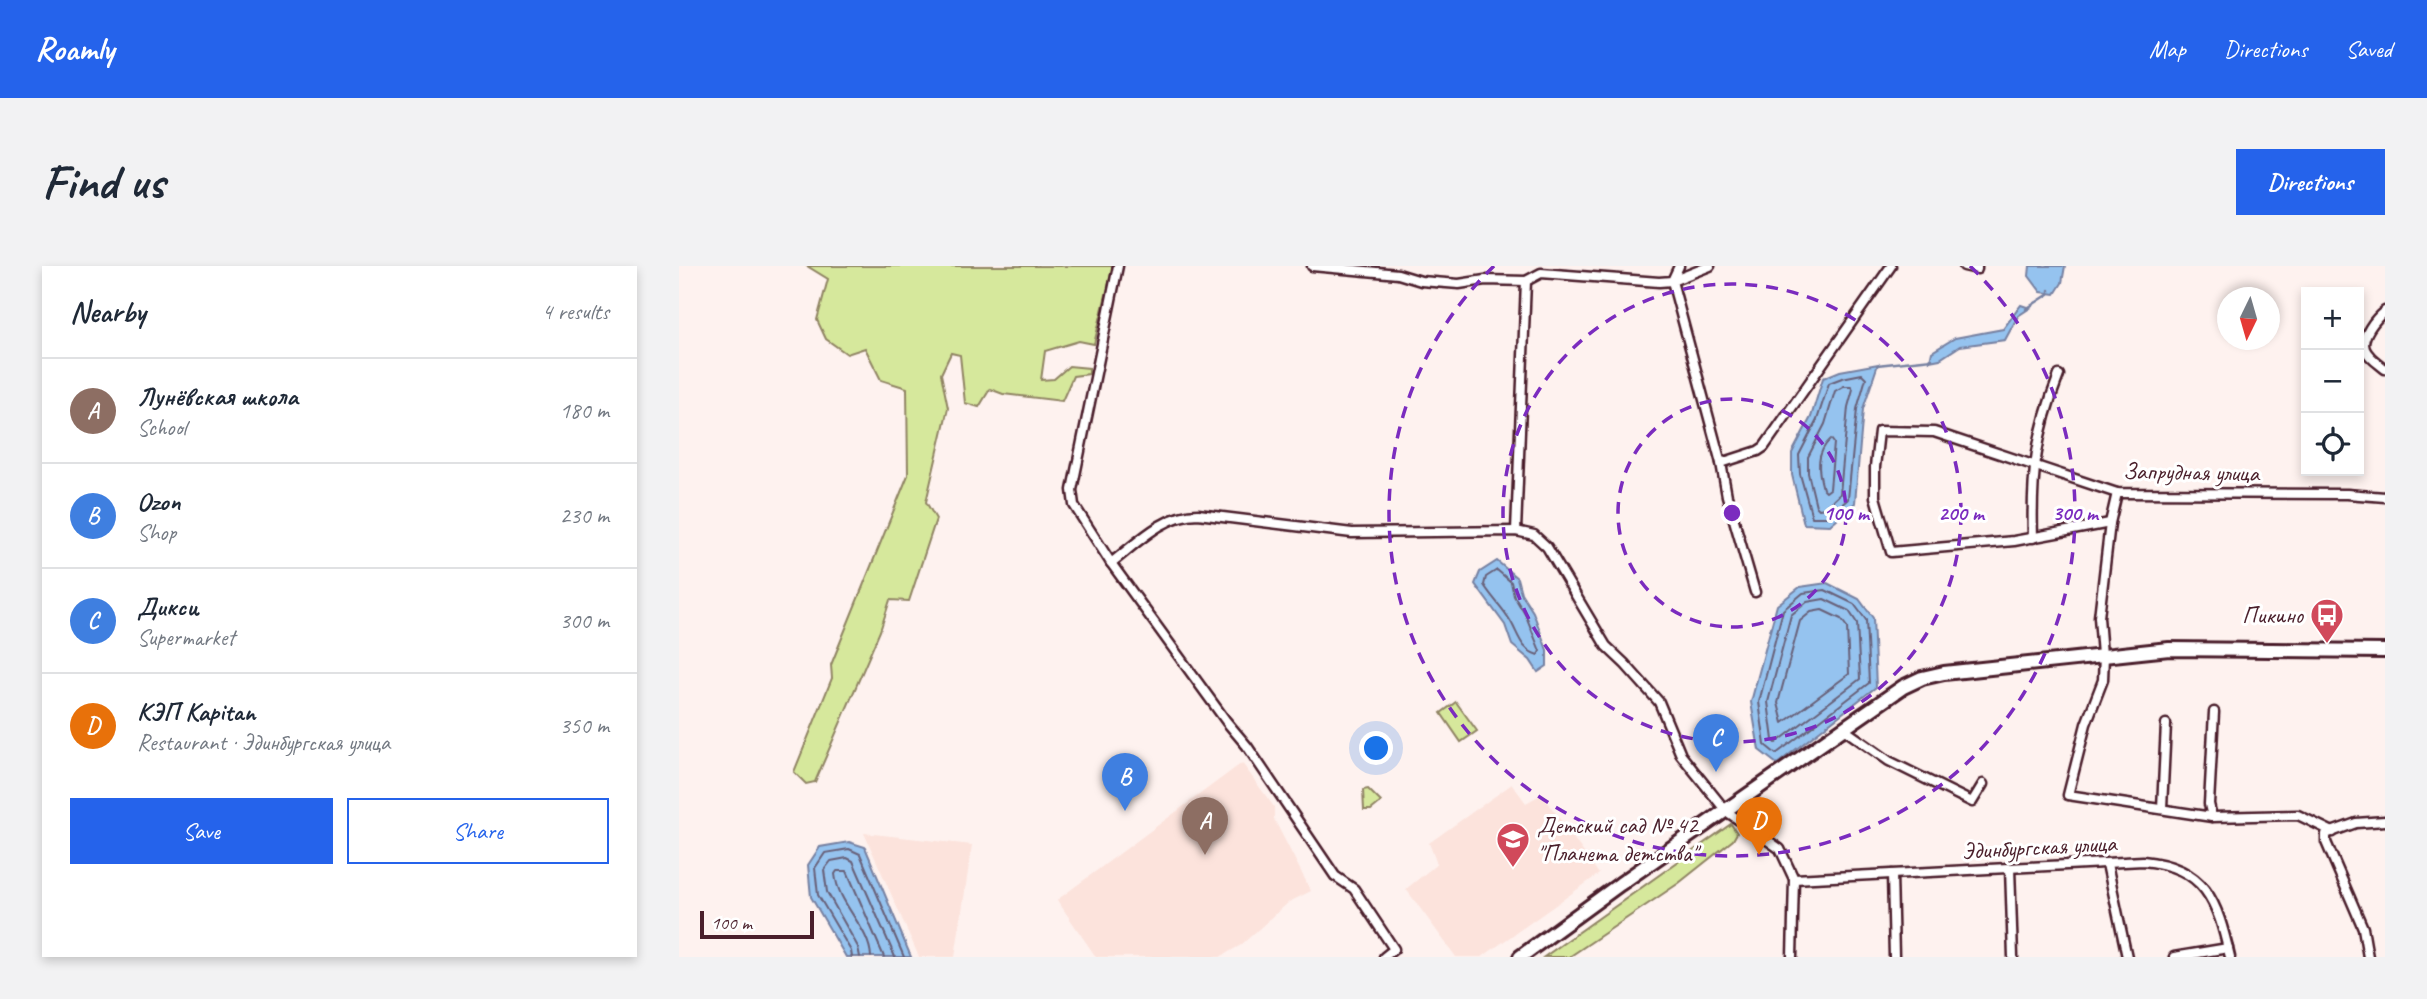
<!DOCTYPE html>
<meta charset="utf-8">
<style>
:root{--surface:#fff;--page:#f2f2f3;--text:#1f2937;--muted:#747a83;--line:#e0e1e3;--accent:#2563eb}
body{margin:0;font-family:Caveat,sans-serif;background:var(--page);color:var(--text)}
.controls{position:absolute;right:21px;top:21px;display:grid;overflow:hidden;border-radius:0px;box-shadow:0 4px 10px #0003}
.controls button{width:63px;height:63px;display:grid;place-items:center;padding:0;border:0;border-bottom:2px solid var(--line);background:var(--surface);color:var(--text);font:35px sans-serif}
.compass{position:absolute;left:1538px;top:21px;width:63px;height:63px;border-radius:50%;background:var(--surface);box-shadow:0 4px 10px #0003;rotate:185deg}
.scale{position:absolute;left:21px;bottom:18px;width:114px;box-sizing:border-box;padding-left:7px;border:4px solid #4a1f2b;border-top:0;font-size:19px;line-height:24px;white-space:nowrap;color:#4a1f2b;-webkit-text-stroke:5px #fff;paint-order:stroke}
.you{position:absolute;left:698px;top:483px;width:24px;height:24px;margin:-18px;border:5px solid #fff;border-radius:50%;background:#1a73e8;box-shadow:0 0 0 10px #1a73e833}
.badge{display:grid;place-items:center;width:46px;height:46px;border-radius:50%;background:var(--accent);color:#fff;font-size:23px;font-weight:700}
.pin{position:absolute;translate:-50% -58px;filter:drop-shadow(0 2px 4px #0008)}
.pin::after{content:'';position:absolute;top:37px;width:24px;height:21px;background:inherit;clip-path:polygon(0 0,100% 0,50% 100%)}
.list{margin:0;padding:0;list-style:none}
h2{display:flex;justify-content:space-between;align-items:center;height:91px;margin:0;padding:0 28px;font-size:30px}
h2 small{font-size:23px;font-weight:400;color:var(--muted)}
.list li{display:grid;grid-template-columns:46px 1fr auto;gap:21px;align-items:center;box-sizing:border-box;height:105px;padding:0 28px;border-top:2px solid var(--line)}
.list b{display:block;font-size:26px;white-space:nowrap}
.list p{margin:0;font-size:23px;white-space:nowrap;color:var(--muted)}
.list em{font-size:23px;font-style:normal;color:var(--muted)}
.actions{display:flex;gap:14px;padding:21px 28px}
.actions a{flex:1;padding:16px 0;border:2px solid var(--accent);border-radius:0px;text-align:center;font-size:24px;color:var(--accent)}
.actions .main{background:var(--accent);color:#fff}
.icon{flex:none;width:38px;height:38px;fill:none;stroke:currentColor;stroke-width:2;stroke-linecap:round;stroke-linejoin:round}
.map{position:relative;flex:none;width:1706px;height:691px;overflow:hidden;border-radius:0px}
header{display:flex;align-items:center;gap:42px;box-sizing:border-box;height:98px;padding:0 35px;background:var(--accent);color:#fff}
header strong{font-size:33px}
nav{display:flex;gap:38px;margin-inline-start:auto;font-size:24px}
.intro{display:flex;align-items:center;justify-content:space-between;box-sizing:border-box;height:168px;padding:0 42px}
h1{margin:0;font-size:49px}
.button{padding:18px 32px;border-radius:0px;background:var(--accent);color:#fff;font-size:24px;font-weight:700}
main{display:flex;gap:42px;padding:0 42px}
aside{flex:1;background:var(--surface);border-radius:0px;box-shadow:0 4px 10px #0003}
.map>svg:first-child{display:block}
.built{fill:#fce3dc}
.green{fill:#d6e89c;stroke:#908464;stroke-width:2}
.water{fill:#95c3ef;stroke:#7781a1;stroke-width:2}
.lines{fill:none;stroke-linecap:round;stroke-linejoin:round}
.shore{stroke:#686179;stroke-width:2}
.stream{stroke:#7781a1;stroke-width:2.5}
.street-casing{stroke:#4a1f2b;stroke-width:13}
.secondary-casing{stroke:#4a1f2b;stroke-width:18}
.street{stroke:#fff;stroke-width:8}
.secondary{stroke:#fff;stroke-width:12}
.ring{fill:none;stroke:#7b2cbf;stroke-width:3.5;stroke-dasharray:12 9}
.labels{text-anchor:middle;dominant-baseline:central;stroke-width:6;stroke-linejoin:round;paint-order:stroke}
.street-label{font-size:24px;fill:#4a1f2b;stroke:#fff}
.poi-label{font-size:24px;fill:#4a1f2b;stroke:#fff;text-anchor:end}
.centre{fill:#7b2cbf;stroke:#fff;stroke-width:3.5}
.ring-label{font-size:21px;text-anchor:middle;font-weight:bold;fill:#7b2cbf;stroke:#fff;stroke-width:6;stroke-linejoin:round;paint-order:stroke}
</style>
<header>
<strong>Roamly</strong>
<nav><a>Map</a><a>Directions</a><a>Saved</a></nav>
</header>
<div class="intro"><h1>Find us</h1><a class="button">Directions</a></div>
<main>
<aside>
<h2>Nearby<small>4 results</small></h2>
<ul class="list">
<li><span class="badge" style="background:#8d6e63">A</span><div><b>Лунёвская школа</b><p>School</p></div><em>180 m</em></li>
<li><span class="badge" style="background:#3f7fe0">B</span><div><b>Ozon</b><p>Shop</p></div><em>230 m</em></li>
<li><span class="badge" style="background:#3f7fe0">C</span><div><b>Дикси</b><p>Supermarket</p></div><em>300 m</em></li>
<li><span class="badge" style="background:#e8710a">D</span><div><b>КЭП Kapitan</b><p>Restaurant · Эдинбургская улица</p></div><em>350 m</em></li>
</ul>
<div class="actions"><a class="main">Save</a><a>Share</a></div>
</aside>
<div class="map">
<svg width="1706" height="691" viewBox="0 0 1706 691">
<rect width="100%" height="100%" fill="#fef2ef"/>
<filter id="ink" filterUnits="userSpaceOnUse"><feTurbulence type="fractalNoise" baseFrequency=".0143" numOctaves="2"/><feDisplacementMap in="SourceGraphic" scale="14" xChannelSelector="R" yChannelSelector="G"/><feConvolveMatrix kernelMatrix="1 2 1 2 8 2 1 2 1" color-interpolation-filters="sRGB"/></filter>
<g filter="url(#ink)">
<!-- built -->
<g class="built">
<path d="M563,497l32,44v12l37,72 -22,11 -48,43 -21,12h-124l-39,-57z"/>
<path d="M833,518l14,19 16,-9 57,80 -117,83h-26l-50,-68 31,-25 -8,-21z"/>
<path d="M185,567l108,12 -17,112h-36z"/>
</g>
<!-- green -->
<g class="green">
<path d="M128,0h306l-19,78 -15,-3 -34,10 -4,29 13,-1 15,-13 20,2v6l-16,2 -11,25 -59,-7 -13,-5 -11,18 -14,-4 -5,-48 -9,-2 -10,21 7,34 -22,94 10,17 -27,82 -19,-1 -10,31 -65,151 -9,2 -12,-12 38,-94 -1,-13 77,-190 -1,-87 -26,-8 -16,-32 -18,6 -21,-15 -9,-19 11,-41z"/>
<path d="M777,436l21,29 -16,11 -20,-29z"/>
<path d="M689,523l13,13 -10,8h-7l-1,-20z"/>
<path d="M1052,558l6,9 -4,7 -54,43 -110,74h-25z"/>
</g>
<!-- water -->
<g class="water">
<path d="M1351,0h35l-3,17 -7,11 -14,-2 -12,-16z"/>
<path d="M1342,39l9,3 -12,8 -13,24 -45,6 -20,13 -10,2 2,-9 23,-14 48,-9z"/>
<path d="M1199,98l-15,45 -8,94 -25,22 -26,-1 -12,-49v-22l19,-36 12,-39 17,-7z"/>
<path d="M818,295l20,17 4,15 12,19 14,38v16l-9,6 -8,-12 -18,-15 -7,-20 -30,-41 5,-12z"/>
<path d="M1148,317l32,16 14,19 3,69 -99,77 -18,-14 -8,-48 26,-97 23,-18z"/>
<path d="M170,576l16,5 46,110h-65l-35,-60 -3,-32 12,-18z"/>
</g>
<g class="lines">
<!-- shore -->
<g class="shore">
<path d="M1183,108l4,4 -9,31 -9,90 -20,18h-16l-12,-43 -1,-19 18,-35 12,-37 13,-5z"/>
<path d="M1165,120h7l2,3 -5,18 -8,87 -15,14 -6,1 -3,-3 -8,-33v-16l17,-33 10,-33z"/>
<path d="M1152,173l3,4 -4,46 -4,3 -3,-3c-5,-18 -8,-36 8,-50z"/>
<path d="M818,304l14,12 3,14 12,20 14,35 -2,4c-17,-5 -19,-19 -27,-33 -7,-13 -19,-24 -27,-37l2,-8z"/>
<path d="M1146,324l29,14 12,16 3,63 -93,71 -11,-9 -6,-43 24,-92 20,-17z"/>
<path d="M1145,333l25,12 8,12 3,56 -84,64 -3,-3 -5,-38 23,-87 16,-13z"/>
<path d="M1143,344l19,9 6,8 2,47 -66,49 -5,-20 22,-82 11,-9z"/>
<path d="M173,691l-1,-6 -33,-56 -3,-27 10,-15 24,-4 11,5 44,103"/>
<path d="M181,691l-2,-10 -31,-55 -3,-22 7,-9 16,-3 6,3 42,96"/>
<path d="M192,691c-1,-29 -33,-52 -36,-83l2,-3h10l37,86"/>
</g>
<!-- stream -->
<g class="stream">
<path d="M1347,43l23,-15v-4"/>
<path d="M1198,99l55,-6"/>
</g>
<defs>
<g id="street">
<path d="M439,0l-46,224 2,15 37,58 115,158 21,25 88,130 19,13 40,60 -10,8"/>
<path d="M633,0l86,8 23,7 38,3 26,-4 41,1 15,-8 118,9 13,-1 7,-15"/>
<path d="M1031,0l-38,15 49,182"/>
<path d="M1285,0l13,3v-3"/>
<path d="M1706,45c-9,7 -25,26 -20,38 3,8 14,15 20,20"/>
<path d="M1431,257l-96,18 -123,11 -16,-55v-30l4,-36 55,1 183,61 230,1 38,3"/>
<path d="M837,265l10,-250"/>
<path d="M1354,272c-2,-63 3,-105 26,-163"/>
<path d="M432,297c25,-19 53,-49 87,-49l154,19 164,-2 18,4 13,12 59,99 19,18 34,38 22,53 45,56 54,38 14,30 -2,78"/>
<path d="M1076,326l-28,-96 -6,-33 37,-12 6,-4 127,-181"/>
<path d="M1423,389l-3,-38 11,-94 7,-30"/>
<path d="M1425,389l-1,25 -17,44 -18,71 144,22 86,-2 35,17"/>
<path d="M1166,464l44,31 83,41 11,-18"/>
<path d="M1483,542l4,-84"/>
<path d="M1533,551l-3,-13 5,-92"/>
<path d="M1428,598l20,93"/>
<path d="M1331,602l3,89"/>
<path d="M1213,608l2,83"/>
<path d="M1115,613l349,-18c63,6 74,40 87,96"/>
<path d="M1495,691l54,-9"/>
<path d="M1689,691l-5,-29 -37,-86v-8l30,-11 29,-2"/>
</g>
<path id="secondary" d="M841,691l100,-73 283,-197 19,-9 22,-5 225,-24 216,2"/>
</defs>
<!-- street casing -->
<use href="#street" class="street-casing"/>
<!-- secondary casing -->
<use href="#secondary" class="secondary-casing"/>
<!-- street -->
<use href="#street" class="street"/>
<!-- secondary -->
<use href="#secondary" class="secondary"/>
</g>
</g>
<!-- distance rings -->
<g class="ring">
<circle cx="1053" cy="247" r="114"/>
<circle cx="1053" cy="247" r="229"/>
<path d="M1291 0A343 343 0 1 1 815 0"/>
</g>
<!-- icons -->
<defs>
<symbol id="bus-pin" viewBox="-11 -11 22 30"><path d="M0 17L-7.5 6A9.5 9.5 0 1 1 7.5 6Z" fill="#d1495b" stroke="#fff"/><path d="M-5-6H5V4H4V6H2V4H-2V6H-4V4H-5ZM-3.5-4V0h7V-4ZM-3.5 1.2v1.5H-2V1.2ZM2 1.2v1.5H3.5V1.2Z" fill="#fff"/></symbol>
<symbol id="school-pin" viewBox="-11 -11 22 30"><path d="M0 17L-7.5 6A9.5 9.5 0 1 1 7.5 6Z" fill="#d1495b" stroke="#fff"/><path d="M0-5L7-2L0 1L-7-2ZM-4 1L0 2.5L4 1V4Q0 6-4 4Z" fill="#fff"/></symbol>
</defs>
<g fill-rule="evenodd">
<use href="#bus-pin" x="1629" y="330" width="38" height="52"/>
<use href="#school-pin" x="815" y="554" width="38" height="52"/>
</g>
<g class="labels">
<!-- street labels -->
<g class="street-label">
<text transform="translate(1512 206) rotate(1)">Запрудная улица</text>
<text transform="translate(1360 581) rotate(-3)">Эдинбургская улица</text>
</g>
<!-- poi labels -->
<g class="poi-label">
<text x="1624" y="349">Пикино</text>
<text x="858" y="559" text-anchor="start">Детский сад № 42<tspan x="858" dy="28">"Планета детства"</tspan></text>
</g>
</g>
<circle cx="1053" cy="247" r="10" class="centre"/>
<g class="ring-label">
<text x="1167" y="254">100 m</text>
<text x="1282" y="254">200 m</text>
<text x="1396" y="254">300 m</text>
</g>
</svg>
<div class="controls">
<button>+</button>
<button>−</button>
<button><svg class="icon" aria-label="locate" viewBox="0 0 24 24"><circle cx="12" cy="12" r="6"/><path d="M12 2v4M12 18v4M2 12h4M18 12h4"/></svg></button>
</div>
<svg class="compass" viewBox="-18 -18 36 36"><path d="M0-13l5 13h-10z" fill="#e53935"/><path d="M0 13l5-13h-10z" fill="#747a83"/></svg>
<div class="scale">100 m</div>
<div class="you"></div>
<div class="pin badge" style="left:526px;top:589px;background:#8d6e63">A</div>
<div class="pin badge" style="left:446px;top:545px;background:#3f7fe0">B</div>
<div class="pin badge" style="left:1037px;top:506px;background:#3f7fe0">C</div>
<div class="pin badge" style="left:1080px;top:589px;background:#e8710a">D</div>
</div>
</main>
